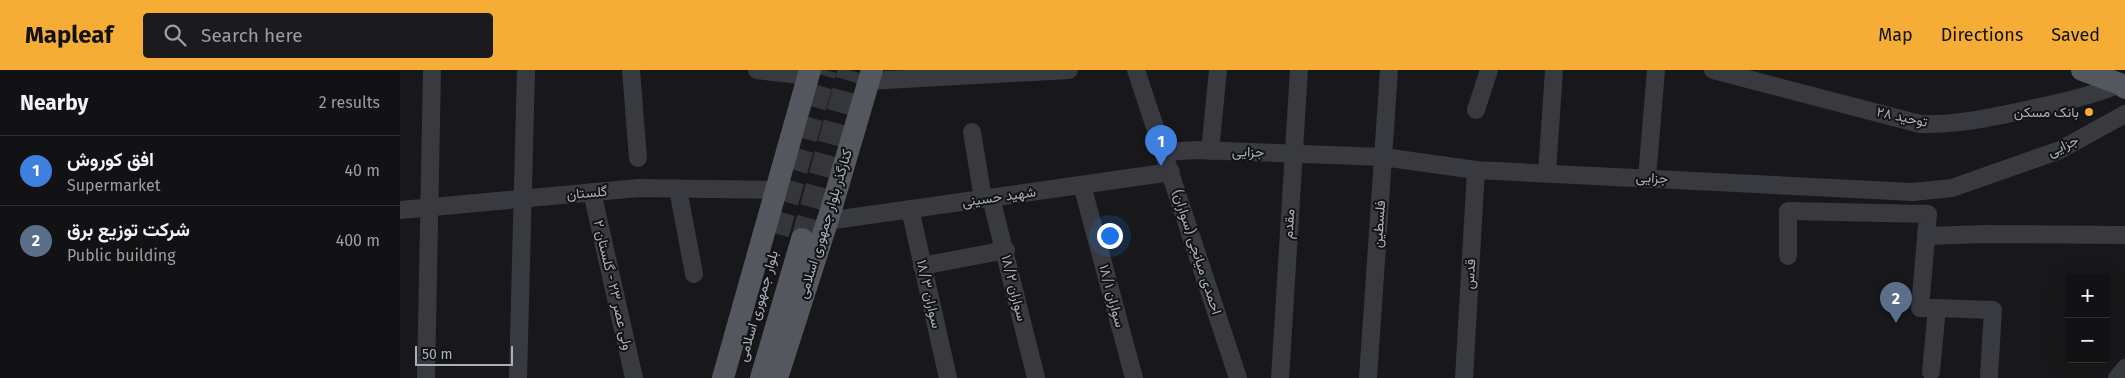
<!DOCTYPE html>
<meta charset="utf-8">
<style>
:root{--surface:#121214;--page:#1b1b1d;--text:#f1f3f6;--muted:#9c9ea0;--line:#313234;--accent:#f5ad35}
body{margin:0;font-family:"Fira Sans",Vazirmatn,sans-serif;background:var(--page);color:var(--text)}
.controls{position:absolute;right:15px;bottom:15px;display:grid;overflow:hidden;border-radius:5px;box-shadow:0 5px 20px #0002}
.controls button{width:45px;height:45px;display:grid;place-items:center;padding:0;border:0;border-bottom:1px solid var(--line);background:var(--surface);color:var(--text);font:25px sans-serif}
.scale{position:absolute;left:15px;bottom:12px;width:98px;box-sizing:border-box;padding-left:5px;border:2px solid #aab0ba;border-top:0;font-size:14px;line-height:18px;white-space:nowrap;color:#aab0ba;-webkit-text-stroke:4px #131315;paint-order:stroke}
.you{position:absolute;left:709px;top:165px;width:18px;height:18px;margin:-12px;border:4px solid #fff;border-radius:50%;background:#1a73e8;box-shadow:0 0 0 8px #1a73e833}
.badge{display:grid;place-items:center;width:32px;height:32px;border-radius:50%;background:var(--accent);color:#fff;font-size:16px;font-weight:700}
.pin{position:absolute;translate:-50% -41px;filter:drop-shadow(0 1px 2px #0008)}
.pin::after{content:'';position:absolute;top:26px;width:18px;height:15px;background:inherit;clip-path:polygon(0 0,100% 0,50% 100%)}
.list{margin:0;padding:0;list-style:none}
h2{display:flex;justify-content:space-between;align-items:center;height:65px;margin:0;padding:0 20px;font-size:21px}
h2 small{font-size:16px;font-weight:400;color:var(--muted)}
.list li{display:grid;grid-template-columns:32px 1fr auto;gap:15px;align-items:center;box-sizing:border-box;height:70px;padding:0 20px;border-top:1px solid var(--line)}
.list b{display:block;font-size:19px;white-space:nowrap}
.list p{margin:0;font-size:16px;white-space:nowrap;color:var(--muted)}
.list em{font-size:16px;font-style:normal;color:var(--muted)}
.icon{flex:none;width:28px;height:28px;fill:none;stroke:currentColor;stroke-width:2;stroke-linecap:round;stroke-linejoin:round}
.map{position:relative;flex:none;width:1725px;height:308px;overflow:hidden}
header{display:flex;align-items:center;gap:30px;box-sizing:border-box;height:70px;padding:0 25px;background:var(--accent);color:#111}
header strong{font-size:24px}
nav{display:flex;gap:28px;margin-inline-start:auto;font-size:18px}
.search{width:350px;height:45px;background:var(--page);display:flex;align-items:center;gap:12px;box-sizing:border-box;padding:0 18px;border-radius:5px;color:var(--muted);font-size:19px}
main{display:flex}
aside{flex:1;background:var(--surface)}
.map>svg:first-child{display:block}
.lines{fill:none;stroke-linecap:round;stroke-linejoin:round}
.major-tunnel{stroke:#35363a;stroke-width:22;stroke-dasharray:22 11;stroke-linecap:butt}
.minor{stroke:#393a3f;stroke-width:18}
.major{stroke:#55575e;stroke-width:22}
.poi-dot{fill:#f5ad35;stroke:#131315;stroke-width:2}
.labels{text-anchor:middle;dominant-baseline:central;stroke-width:4;stroke-linejoin:round;paint-order:stroke}
.poi-label{font-size:14px;fill:#aab0ba;stroke:#131315;text-anchor:end}
.street-label{font-size:14px;fill:#aab0ba;stroke:#131315}
</style>
<header>
<strong>Mapleaf</strong>
<div class="search"><svg class="icon" aria-label="search" viewBox="0 0 24 24"><circle cx="10" cy="10" r="6"/><path d="M15 15l6 6"/></svg>Search here</div>
<nav><a>Map</a><a>Directions</a><a>Saved</a></nav>
</header>
<main>
<aside>
<h2>Nearby<small>2 results</small></h2>
<ul class="list">
<li><span class="badge" style="background:#3f7fe0">1</span><div><b>افق کوروش</b><p>Supermarket</p></div><em>40 m</em></li>
<li><span class="badge" style="background:#5c6f8a">2</span><div><b>شرکت توزیع برق</b><p>Public building</p></div><em>400 m</em></li>
</ul>
</aside>
<div class="map">
<svg width="1725" height="308" viewBox="0 0 1725 308">
<rect width="100%" height="100%" fill="#18181a"/>
<g class="lines">
<!-- major-tunnel -->
<g class="major-tunnel">
<path d="M378,164l48,-164"/>
<path d="M402,169l47,-169"/>
</g>
<!-- minor -->
<g class="minor">
<path d="M231,0l7,88"/>
<path d="M357,0l51,6"/>
<path d="M736,0l102,308"/>
<path d="M1313,0l207,54c38,1 74,-7 111,-15 31,-7 60,-13 89,-25"/>
<path d="M468,11l201,-11"/>
<path d="M1076,40l13,-40"/>
<path d="M572,62l11,67"/>
<path d="M810,81l8,-81"/>
<path d="M763,82l34,-2 186,7 93,13 437,22 39,-4 108,-38 65,-36"/>
<path d="M1147,103l7,-103"/>
<path d="M1247,108l9,-108"/>
<path d="M682,115l52,193"/>
<path d="M278,119l16,85"/>
<path d="M192,122l42,186"/>
<path d="M591,128l45,180"/>
<path d="M510,139l38,169"/>
<path d="M0,140l239,-22 136,2"/>
<path d="M427,151l344,-49"/>
<path d="M1526,166l59,-2 140,1"/>
<path d="M1388,186v-45l140,3 -8,94h17l-6,64"/>
<path d="M522,196l84,-16"/>
<path d="M1537,238l56,2 -4,66"/>
<path d="M26,308l6,-308"/>
<path d="M118,308l8,-308"/>
<path d="M880,308l19,-308"/>
<path d="M968,308l21,-308"/>
<path d="M1064,308l12,-208"/>
<path d="M1717,308l8,-10"/>
</g>
<!-- major -->
<g class="major">
<path d="M1682,0l38,14 5,4"/>
<path d="M323,308l87,-308"/>
<path d="M361,308l41,-139"/>
<path d="M377,308l53,-165 42,-143"/>
</g>
</g>
<!-- markers -->
<circle class="poi-dot" cx="1689" cy="42" r="5"/>
<g class="labels">
<!-- poi labels -->
<g class="poi-label">
<text x="1679" y="42">بانک مسکن</text>
</g>
<!-- street labels -->
<g class="street-label">
<text transform="translate(1502 47) rotate(12)">توحید ۲۸</text>
<text transform="translate(1663 76) rotate(-25)">جزایی</text>
<text transform="translate(848 82) rotate(1)">جزایی</text>
<text transform="translate(1252 108) rotate(3)">جزایی</text>
<text transform="translate(187 123) rotate(-5)">گلستان</text>
<text transform="translate(599 127) rotate(-8)">شهید حسینی</text>
<text transform="translate(425 154) rotate(-73)">کنارگذر بلوار جمهوری اسلامی</text>
<text transform="translate(889 154) rotate(-86)">مقدم</text>
<text transform="translate(979 154) rotate(-86)">فلسطین</text>
<text transform="translate(797 182) rotate(72)">احمدی میانجی (سواران)</text>
<text transform="translate(1070 204) rotate(-87)">قدس</text>
<text transform="translate(213 215) rotate(77)">ولی عصر ۲۳ - گلستان ۲</text>
<text transform="translate(614 218) rotate(76)">سواران ۱۸/۲</text>
<text transform="translate(529 224) rotate(77)">سواران ۱۸/۳</text>
<text transform="translate(712 226) rotate(75)">سواران ۱۸/۱</text>
<text transform="translate(358 236) rotate(-74)">بلوار جمهوری اسلامی</text>
</g>
</g>
</svg>
<div class="controls">
<button>+</button>
<button>−</button>
</div>
<div class="scale">50 m</div>
<div class="you"></div>
<div class="pin badge" style="left:761px;top:96px;background:#3f7fe0">1</div>
<div class="pin badge" style="left:1496px;top:253px;background:#5c6f8a">2</div>
</div>
</main>
